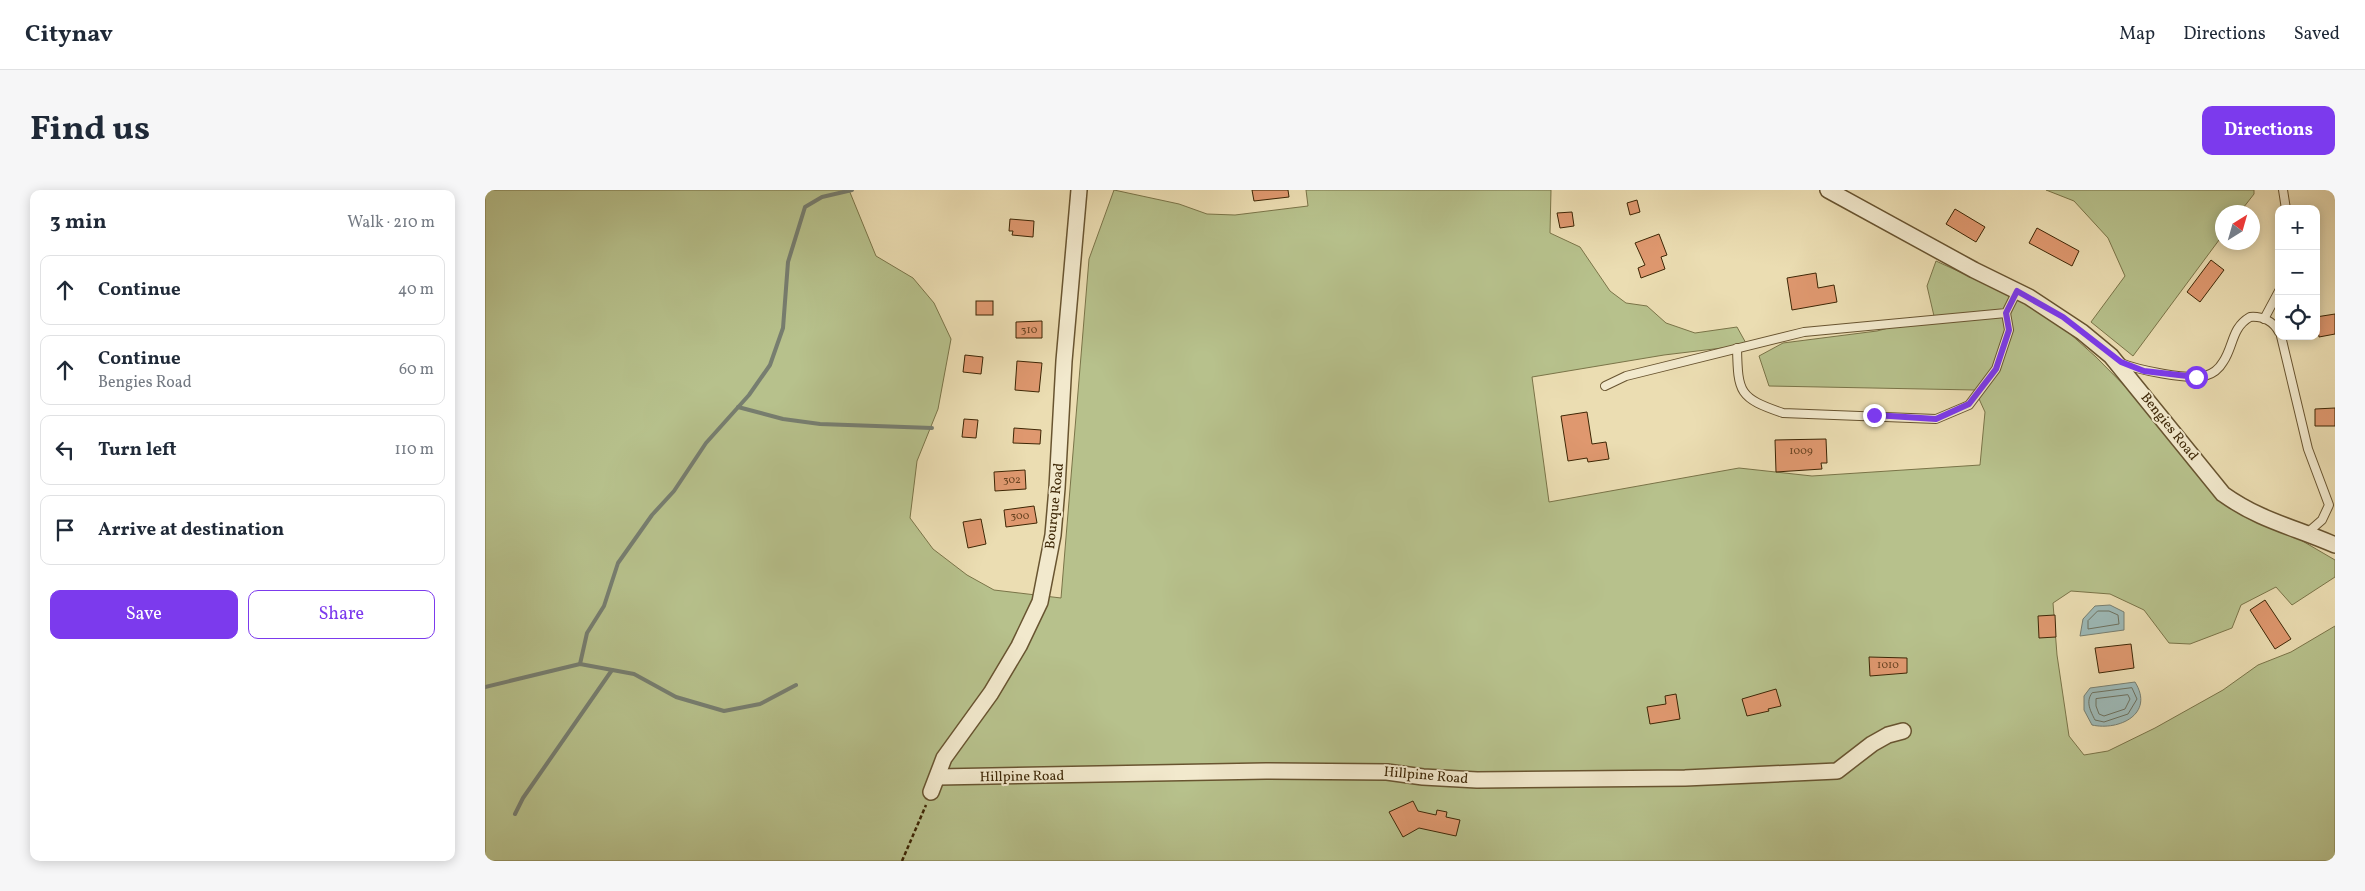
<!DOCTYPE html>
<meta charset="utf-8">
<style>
:root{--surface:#fff;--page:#f6f6f7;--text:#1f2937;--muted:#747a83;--line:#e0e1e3;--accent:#7c3aed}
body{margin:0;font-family:Vollkorn,serif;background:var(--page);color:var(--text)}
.controls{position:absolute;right:15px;top:15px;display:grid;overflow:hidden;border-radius:10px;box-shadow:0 2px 12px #0003}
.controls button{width:45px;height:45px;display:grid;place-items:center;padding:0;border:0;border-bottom:1px solid var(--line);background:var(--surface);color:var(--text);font:25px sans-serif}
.compass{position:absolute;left:1730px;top:15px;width:45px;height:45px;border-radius:50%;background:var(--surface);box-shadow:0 2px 12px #0003;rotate:37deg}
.stop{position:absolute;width:15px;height:15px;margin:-11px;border:4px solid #7c3aed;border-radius:50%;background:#fff}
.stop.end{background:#7c3aed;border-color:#fff;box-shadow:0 1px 5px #0008}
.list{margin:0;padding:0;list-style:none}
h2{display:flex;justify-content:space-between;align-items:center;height:65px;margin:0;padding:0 20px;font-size:21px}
h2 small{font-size:16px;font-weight:400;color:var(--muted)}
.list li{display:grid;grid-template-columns:32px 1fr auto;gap:15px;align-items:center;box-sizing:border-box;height:70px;margin:0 10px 10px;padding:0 10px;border:1px solid var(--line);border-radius:10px}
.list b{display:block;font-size:19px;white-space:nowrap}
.list p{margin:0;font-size:16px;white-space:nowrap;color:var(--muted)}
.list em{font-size:16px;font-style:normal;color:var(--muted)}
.actions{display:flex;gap:10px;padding:15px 20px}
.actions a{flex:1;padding:11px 0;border:1px solid var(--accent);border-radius:10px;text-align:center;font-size:18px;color:var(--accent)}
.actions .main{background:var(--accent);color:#fff}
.icon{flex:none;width:28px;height:28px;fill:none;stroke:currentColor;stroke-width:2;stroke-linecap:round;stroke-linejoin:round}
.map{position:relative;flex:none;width:1850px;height:671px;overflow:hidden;border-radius:10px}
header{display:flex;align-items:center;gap:30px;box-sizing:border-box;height:70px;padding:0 25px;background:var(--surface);border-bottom:1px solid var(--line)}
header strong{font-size:24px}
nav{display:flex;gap:28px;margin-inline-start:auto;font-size:18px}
.intro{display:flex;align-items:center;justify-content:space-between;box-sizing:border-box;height:120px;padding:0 30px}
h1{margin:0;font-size:35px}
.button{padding:12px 22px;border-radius:10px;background:var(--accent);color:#fff;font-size:18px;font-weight:700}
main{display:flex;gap:30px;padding:0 30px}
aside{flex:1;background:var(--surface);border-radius:10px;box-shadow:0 2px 12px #0003}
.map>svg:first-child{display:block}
.green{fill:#b7c18c;stroke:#7a7448}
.water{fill:#9db9b7;stroke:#777e70}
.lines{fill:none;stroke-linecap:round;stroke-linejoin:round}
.shore{stroke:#6d705e;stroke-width:1}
.stream{stroke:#777e70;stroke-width:4}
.building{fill:#df986f;stroke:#3d2605}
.lane-casing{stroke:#685430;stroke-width:10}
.street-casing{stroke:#685430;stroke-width:18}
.path{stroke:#3d2605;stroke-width:2.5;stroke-dasharray:4 2.5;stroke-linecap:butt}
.lane{stroke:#f2e9cd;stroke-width:8}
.street{stroke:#f2e9cd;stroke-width:15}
.route{stroke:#7c3aed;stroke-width:6}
.labels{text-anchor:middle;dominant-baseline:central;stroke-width:4;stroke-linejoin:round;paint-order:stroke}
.number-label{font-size:11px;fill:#664220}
.street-label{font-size:14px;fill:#3d2605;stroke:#f2e9cd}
</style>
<header>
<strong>Citynav</strong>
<nav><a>Map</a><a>Directions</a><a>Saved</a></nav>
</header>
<div class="intro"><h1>Find us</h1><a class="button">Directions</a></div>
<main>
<aside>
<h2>3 min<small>Walk · 210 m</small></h2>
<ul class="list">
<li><svg class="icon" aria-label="ahead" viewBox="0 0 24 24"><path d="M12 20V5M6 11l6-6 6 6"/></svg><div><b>Continue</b></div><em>40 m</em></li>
<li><svg class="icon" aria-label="ahead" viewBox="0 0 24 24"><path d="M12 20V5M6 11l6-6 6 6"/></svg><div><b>Continue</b><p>Bengies Road</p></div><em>60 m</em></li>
<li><svg class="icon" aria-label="left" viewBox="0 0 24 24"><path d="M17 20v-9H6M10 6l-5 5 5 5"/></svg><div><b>Turn left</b></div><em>110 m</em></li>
<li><svg class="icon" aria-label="arrive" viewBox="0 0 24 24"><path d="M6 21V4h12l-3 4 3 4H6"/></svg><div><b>Arrive at destination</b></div></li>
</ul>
<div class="actions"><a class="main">Save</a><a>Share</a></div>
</aside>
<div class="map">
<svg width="1850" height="671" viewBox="0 0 1850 671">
<rect width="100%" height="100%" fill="#ebddb2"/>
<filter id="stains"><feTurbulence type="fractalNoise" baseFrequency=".004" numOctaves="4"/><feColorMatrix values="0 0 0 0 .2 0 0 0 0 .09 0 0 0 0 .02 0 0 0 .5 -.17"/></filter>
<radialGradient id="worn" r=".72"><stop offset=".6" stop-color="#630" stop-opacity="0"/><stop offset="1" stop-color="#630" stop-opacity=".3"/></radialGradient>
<!-- green -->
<g class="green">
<path d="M0,0h364l27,66 37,22 21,25 17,36 -13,70 -21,52 -7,57 23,31 34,26 27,15 67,8 28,-339 25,-69 65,14 28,10 28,1 73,-9 -2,-16h245l-1,43 30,14 30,44 16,12 21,3 19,17 29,10 42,-6 10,18 -83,10 -132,22 17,125 190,-34 73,8 168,-11 5,-53 -10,-22 -206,-4 -10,-30 24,-13 94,-12 57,-15 -7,-30 9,-25 94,43 28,19 38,34 163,165 40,17 36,21v17l-43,28 -16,-18 -35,18 -9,23 -42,16 -21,-1 -25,-33 -34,-16 -39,-3 -18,12 4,52 12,81 15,19 24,-4 47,-23 68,-38 35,-25 33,-13 44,-26v235h-1850z"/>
<path d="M1561,0h208v4l-14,18h-17l-1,24 -89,120 -42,-34 34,-46 -17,-38 -34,-37z"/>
</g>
<!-- water -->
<g class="water">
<path d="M1625,415l14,7v18l-44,6 3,-17 12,-13z"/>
<path d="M1650,492c20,32 -16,49 -43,43l-8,-15v-14l6,-8z"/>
</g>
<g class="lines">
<!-- shore -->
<g class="shore">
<path d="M1613,421h11l9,4 1,9 -31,5v-8z"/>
<path d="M1647,498l5,11 -9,15 -24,8 -9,-2c-4,-8 -10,-18 -3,-27z"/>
<path d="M1643,505l2,4 -5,10 -21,7 -5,-2 -3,-8v-7z"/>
</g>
<!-- stream -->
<g class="stream">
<path d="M253,217l45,12 37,5 112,4"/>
<path d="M95,474l7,-31 17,-27 14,-43 34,-48 22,-24 32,-48 43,-48 21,-30 13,-37 5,-66 17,-55 17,-10 30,-7"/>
<path d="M0,497l95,-23 54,10 42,23 48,14 36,-7 36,-19"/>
<path d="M30,624l8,-16 89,-128"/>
</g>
</g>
<!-- building -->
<g class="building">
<path d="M767,0h36l1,7 -35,4z"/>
<path d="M1152,10l3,12 -10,3 -3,-12z"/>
<path d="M1470,19l30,18 -9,15 -30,-18z"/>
<path d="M1087,22l2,14 -14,2 -3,-15z"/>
<path d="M525,29l24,2 -1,16 -21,-2 1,-4h-4z"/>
<path d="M1552,38l42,23 -7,15 -43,-23z"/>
<path d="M1174,44l8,21 -6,2 4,12 -24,9 -3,-10 7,-3 -10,-22z"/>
<path d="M1726,70l13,10 -24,32 -13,-10z"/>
<path d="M1331,83l2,15 16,-3 3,17 -45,8 -5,-32z"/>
<rect x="491" y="111" width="17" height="14"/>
<path d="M1850,124v20l-16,3 -3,-20z"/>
<path d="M557,131v17h-26v-16z"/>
<path d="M480,165l18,2 -2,17 -18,-2z"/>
<path d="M532,171l25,2 -3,29 -24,-2z"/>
<path d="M1850,218v18h-20v-17z"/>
<path d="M1102,222l5,32 14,-2 3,17 -21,3 -1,-4 -19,3 -7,-45z"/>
<path d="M479,229l14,1 -2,18 -14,-1z"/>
<path d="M529,238l27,2 -1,14 -27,-1z"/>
<path d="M1341,249l1,24h-6l1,6 -46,3 -1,-32z"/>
<path d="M540,280l1,19 -31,2 -1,-19z"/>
<path d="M549,316l3,17 -31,4 -2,-17z"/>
<path d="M496,329l5,25 -18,4 -5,-26z"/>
<path d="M1780,410l26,39 -16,10 -25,-39z"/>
<path d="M1570,425l1,22 -17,1 -1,-22z"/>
<path d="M1646,454l3,24 -35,5 -4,-25z"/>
<path d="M1384,467l38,1v15l-37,3z"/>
<path d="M1291,499l5,17 -13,3 1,2 -22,5 -5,-17z"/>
<path d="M1191,504l4,25 -30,5 -3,-17 19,-3 -1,-8z"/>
<path d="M928,611l5,10 18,4 1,-5 10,2 -1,5 14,3 -4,16 -37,-8 -16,9 -14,-25z"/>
</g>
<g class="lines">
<defs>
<g id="lane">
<path d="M1798,0l3,19"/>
<path d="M1779,129l15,-28"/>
<path d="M1796,146l27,113 21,56 -7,15 -16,14"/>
<path d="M1252,158c1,45 2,50 46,65l153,6 33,-14 27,-36 13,-39 -3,-17"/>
<path d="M1636,173c17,7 66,17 84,13 7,-2 14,-7 18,-14 11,-16 8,-34 27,-45 12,-1 23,4 29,15"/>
<path d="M1120,196l21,-10 178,-44 202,-19 11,-22"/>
</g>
<g id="street">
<path d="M1343,0l146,80 55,27 53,35 29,24 112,138c38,27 71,33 112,51"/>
<path d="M453,587l328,-6 121,1 36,5 54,3 208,-2 152,-7 35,-27 16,-9 15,-4"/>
<path d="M446,602l13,-34 47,-65 28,-47 21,-44 13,-67 4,-47 7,-127 15,-171"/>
</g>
</defs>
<!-- lane casing -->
<use href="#lane" class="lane-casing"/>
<!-- street casing -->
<use href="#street" class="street-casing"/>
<!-- path -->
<path class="path" d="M417,671l24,-56"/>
<!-- lane -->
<use href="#lane" class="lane"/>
<!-- street -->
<use href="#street" class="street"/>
</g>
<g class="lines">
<!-- route -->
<path class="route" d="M1389,225l62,4 33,-15 27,-35 13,-39 -3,-17 11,-22 46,26 58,45 23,9 52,6"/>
</g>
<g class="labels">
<!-- number labels -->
<g class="number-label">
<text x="544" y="140">310</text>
<text x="1316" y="261">1009</text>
<text x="527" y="290">302</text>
<text x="535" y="326">300</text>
<text x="1403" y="475">1010</text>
</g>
<!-- street labels -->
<g class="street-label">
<text transform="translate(1684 237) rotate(51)">Bengies Road</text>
<text transform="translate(570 316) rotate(-84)">Bourque Road</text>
<text transform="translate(941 586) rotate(5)">Hillpine Road</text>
<text transform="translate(537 587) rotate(-1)">Hillpine Road</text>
</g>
</g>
<rect width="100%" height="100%" filter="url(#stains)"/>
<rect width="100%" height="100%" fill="url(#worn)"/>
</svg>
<div class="controls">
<button>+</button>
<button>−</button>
<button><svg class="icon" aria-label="locate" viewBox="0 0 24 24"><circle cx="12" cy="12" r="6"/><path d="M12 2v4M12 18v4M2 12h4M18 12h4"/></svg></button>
</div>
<svg class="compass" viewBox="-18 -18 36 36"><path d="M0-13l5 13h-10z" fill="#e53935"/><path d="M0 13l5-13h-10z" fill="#747a83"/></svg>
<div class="stop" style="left:1711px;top:187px"></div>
<div class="stop end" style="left:1389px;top:225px"></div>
</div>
</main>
